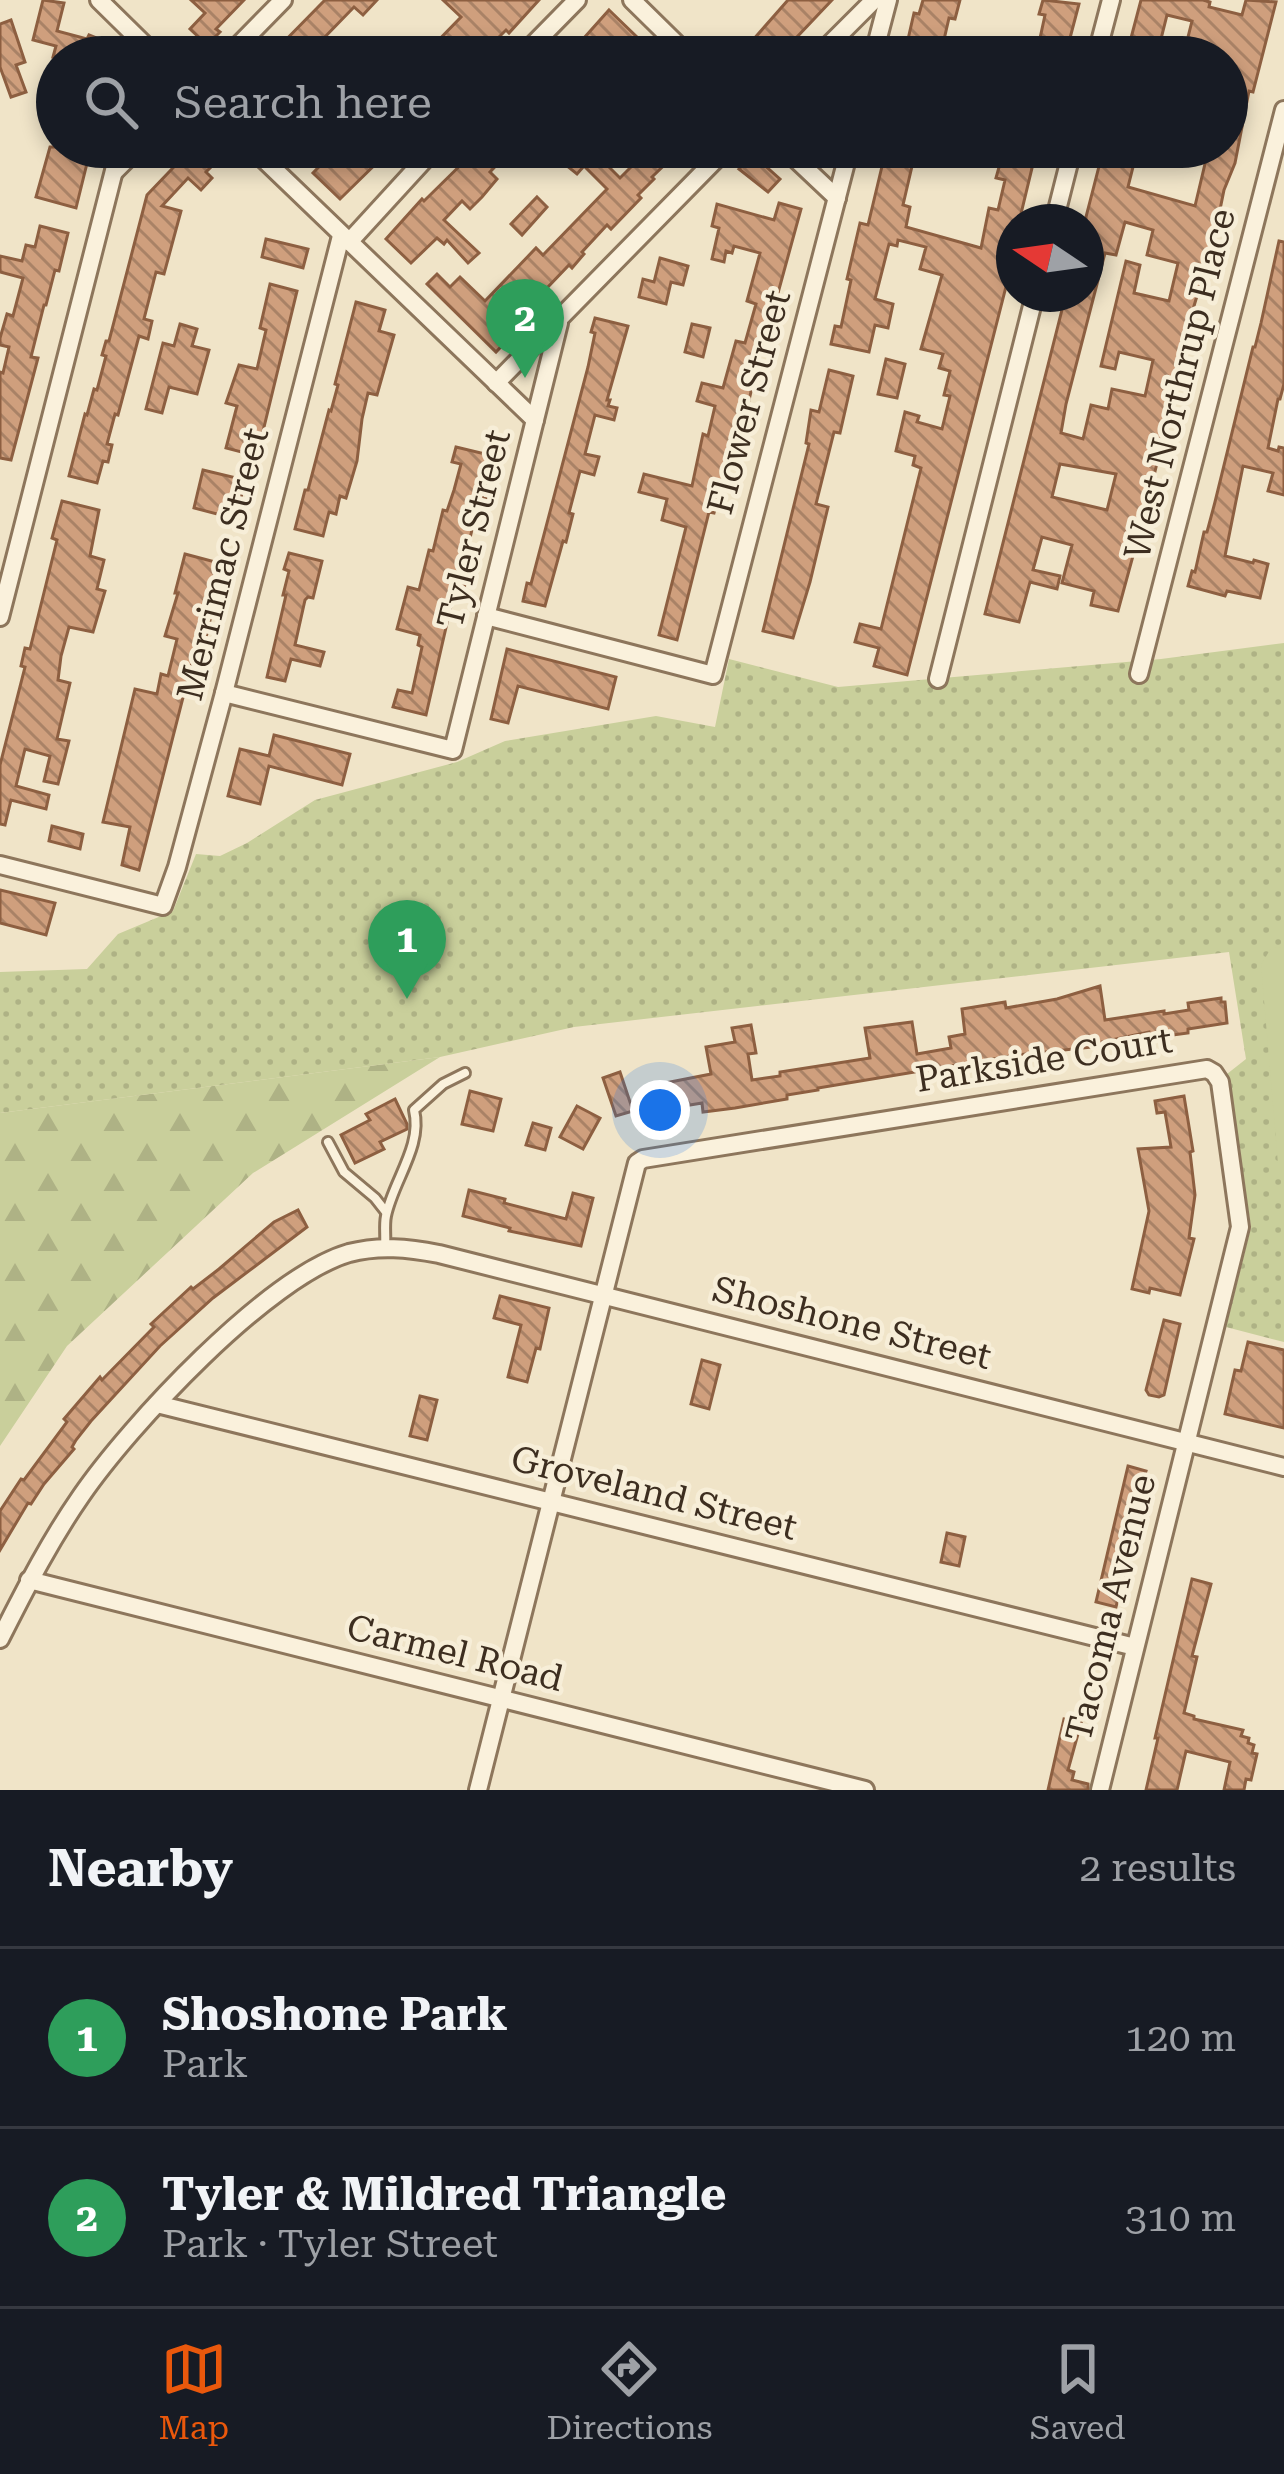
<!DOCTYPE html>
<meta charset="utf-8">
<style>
:root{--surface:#171b24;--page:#20242c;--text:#f1f3f6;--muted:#9ea1a6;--line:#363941;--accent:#ea580c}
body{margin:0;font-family:"Roboto Serif",serif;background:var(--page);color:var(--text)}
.compass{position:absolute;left:996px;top:204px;width:108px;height:108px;border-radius:50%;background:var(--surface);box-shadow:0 6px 18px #0003;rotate:283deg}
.you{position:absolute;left:660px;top:1110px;width:42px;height:42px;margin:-30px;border:9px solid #fff;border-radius:50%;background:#1a73e8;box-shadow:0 0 0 18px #1a73e833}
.badge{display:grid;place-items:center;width:78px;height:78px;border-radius:50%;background:var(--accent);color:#fff;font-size:39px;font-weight:700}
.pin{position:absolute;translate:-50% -99px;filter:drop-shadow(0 3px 6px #0008)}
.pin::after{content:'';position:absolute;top:63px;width:42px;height:36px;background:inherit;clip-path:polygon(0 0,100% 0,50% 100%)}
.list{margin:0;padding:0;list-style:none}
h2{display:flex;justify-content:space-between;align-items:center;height:156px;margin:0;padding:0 48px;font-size:51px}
h2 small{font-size:39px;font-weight:400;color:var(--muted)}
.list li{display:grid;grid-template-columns:78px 1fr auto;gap:36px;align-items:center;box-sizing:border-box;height:180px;padding:0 48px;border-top:3px solid var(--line)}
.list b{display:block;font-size:45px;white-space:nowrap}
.list p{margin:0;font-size:39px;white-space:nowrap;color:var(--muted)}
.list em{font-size:39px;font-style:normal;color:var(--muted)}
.icon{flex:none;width:66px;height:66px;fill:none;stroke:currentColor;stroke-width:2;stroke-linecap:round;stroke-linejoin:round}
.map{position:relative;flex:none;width:1284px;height:1790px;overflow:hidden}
.search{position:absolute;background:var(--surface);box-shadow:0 6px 18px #0003;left:36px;right:36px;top:36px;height:132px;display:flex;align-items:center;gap:30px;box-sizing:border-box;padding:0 42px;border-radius:66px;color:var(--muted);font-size:45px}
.sheet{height:516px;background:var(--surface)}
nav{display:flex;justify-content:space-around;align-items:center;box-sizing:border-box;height:168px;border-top:3px solid var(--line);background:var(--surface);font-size:33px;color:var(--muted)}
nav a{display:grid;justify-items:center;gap:6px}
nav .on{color:var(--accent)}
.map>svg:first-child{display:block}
.forest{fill:url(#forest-firs)}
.park{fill:url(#park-dots)}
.pitch{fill:#c9cf9b}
.building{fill:url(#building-back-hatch);stroke:#8d5f41;stroke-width:3;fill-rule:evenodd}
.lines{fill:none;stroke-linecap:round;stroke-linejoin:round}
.service-casing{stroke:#8d765c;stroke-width:14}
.minor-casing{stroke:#8d765c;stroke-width:22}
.service{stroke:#faf1dc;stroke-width:8}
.minor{stroke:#faf1dc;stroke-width:16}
.labels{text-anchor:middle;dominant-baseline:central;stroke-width:9;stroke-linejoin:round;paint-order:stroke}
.street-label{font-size:36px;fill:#3d2e20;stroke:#f7eed8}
</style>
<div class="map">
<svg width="1284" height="1790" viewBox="0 0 1284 1790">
<defs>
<pattern id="forest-firs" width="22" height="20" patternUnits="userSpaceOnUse" patternTransform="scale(3)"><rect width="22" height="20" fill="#c9cf9b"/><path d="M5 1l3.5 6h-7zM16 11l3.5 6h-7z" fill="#aeb285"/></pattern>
<pattern id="park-dots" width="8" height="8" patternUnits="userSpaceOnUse" patternTransform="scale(3)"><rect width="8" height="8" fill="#c9cf9b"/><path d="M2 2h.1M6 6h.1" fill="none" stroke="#aeb285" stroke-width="1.8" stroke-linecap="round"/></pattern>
<pattern id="building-back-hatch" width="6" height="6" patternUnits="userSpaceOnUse" patternTransform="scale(3)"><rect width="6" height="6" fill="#cf9f7d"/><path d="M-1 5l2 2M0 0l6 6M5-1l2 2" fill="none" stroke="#a98266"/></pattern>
</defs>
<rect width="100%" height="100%" fill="#f0e4c8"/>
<!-- forest -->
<path class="forest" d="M440,1057l-187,116 -186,173 -67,100v-333z"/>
<!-- park -->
<path class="park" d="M1284,643v699l-58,-15 25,-100 -24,-153 19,-15 -17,-107 -655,75 -134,30 -440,56v-141l87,-3 31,-35 55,-23 23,-57 24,2 27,-13 68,-43 142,-38 48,-21 151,-25 59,11 14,-68 109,28 323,-28z"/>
<!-- pitch -->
<path class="pitch" d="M1284,947v217h-6l-17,-199 10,-17z"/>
<!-- building -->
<g class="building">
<path d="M43,0l21,3 -7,28 30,8 2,-4 15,6 -2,4 28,12h-77l3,-11 -23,-6z"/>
<path d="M191,0h53l-28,29 4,3 -13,13 -17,-16 15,-16z"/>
<path d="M325,0h52l-14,15 -9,-8 -33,34 6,6 -10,10h-48z"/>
<path d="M443,0h96l-30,33 -3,-3 -18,18 1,2 -6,7h-44l-9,-8 31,-32z"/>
<path d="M788,0h44l-54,57h-40z"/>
<path d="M923,0h37l-5,19 -6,-1 -9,39h-36l10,-44 5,1z"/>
<path d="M1043,0l36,4 -14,53h-29l9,-42 -6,-1z"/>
<path d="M1141,0h62l7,2 -1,5 33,8 4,-15 30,2 -23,90 -4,-1 -14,72 -11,27 -10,49 -20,67 -45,191 -31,114 -27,-6 3,-14 -32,-8 10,-38 -30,-8 -9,33 27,6 -3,13 -27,-7 -11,40 -34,-8 81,-320h20v-77l18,-70h28l-4,19 5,1 -5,20 67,19 14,-59h18v-71l3,-14 -3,-1v-4h-101zM1167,15l25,6 -7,28 -25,-6zM1125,222l28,8 -6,25 31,8 -9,38 -35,-8 6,-28 -14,-4 -25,105 14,3 4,-17 34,8 -8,36 -33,-7 -4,20 -17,-4 -8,34 -22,-6 5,-29 39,-151 11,2zM1060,464l56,10 -9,36 -55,-13z"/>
<path d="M609,10l29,28 -18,19h-53z"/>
<path d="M11,20l14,42 -9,3 10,27 -15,5 -11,-30v-43z"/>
<path d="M50,147h41l-15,61 -40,-11z"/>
<path d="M193,147h26l6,6 -19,19 6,6 -11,12 -13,-12 -26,28 19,5 -17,63 -8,-2 -12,47 8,2 -4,18 -9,-3 -21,79 -3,-1 -8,30 5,1 -4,17 -5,-1 -6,22 -28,-7 16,-62 2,1 7,-26 3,1 9,-34 -4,-1 4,-14h3l38,-146z"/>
<path d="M338,147h55l-53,52 -27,-26z"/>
<path d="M479,147h35l-24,25 7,7 -15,18 -12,12 -8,-8 -18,19 35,33 -11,10 -21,-23 -3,4 -7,-6 -26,25 -25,-24 36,-40 2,2z"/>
<path d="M586,147h19l-8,8 23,23 31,-31h32l-31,30 2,2 -16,16 3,3 -30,31 -4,-4 -25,27 2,2 -12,14 -3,-3 -22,23 3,3 -43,43 3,3 -14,15 -69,-68 10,-10 13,13 10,-10 25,24 51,-53 7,7 64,-66 -23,-23 -7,8 -10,-8z"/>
<path d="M862,147l54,2 -13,56 7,2 -4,20 75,21 8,-40 9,2 7,-30 -9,-2 5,-18 11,3 4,-16h24l-4,18 -3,-1 -14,58h-5l-2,41 -105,412 -33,-9 5,-18 -24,-6 5,-18 21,5 40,-161 -8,-3 2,-9 -19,-5 9,-39 14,4 -2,6 25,7 8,-33 -6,-1 6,-24 -11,-3 4,-14 -22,-5 21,-74 -22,-6 6,-22 -28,-7 -1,6 -8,-2 -14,55 18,5 -5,24 -13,-3 -6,27 -38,-8 4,-18 6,1 10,-47 -4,-1 13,-56 8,2 16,-67 -22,-5z"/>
<path d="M753,155l27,24 -12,13 -29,-23z"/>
<path d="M537,197l10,10 -25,28 -11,-11z"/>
<path d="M779,203l22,6 -23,84 -6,37 -6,-2 -32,136 -7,-2 -13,51 -5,-1 -32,128 -18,-5 27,-108 -24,-7 5,-21 -28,-7 5,-18 48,12 11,-52 5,2 7,-30 -18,-5 5,-18 21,5 13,-47 9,2 11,-39 -9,-3 13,-48 -26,-7 -2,7 -6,-2 -2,11 -12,-3 7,-31 -7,-2 5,-22 57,16z"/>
<path d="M40,226l28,7 -9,38 -4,-1 -9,35h-2l-13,52 7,1 -27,102 -11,-2v-86l3,1 6,-26 -9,-2v-7l7,-24 6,2 10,-38 -23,-6v-16l22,5 4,-16 9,2z"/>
<path d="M266,239l42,10 -5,19 -41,-11z"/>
<path d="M1279,241l5,1v142l-4,15h-2l-10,49 10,3 1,-4 5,1v47l-16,-4 5,-18 -30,-7 -18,90 28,7 1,-3 14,4 -8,34 -33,-7 -2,5 -37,-10 4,-15 3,1 9,-40h3l8,-30 38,-155h2l6,-24z"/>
<path d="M660,258l28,8 -5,19 -12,-3 -5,22 -27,-7 4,-18 11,3z"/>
<path d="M270,284l27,7 -40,165 -31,-8 11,-42 -11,-3 13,-38 18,4 9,-39 -6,-2z"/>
<path d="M356,302l29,8 -6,21 15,4 -17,60 -9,-2 -6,26 -5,42 -11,37 -6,-2 -4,18 -7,-2 -6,24 -28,-7 10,-39h3l21,-80 2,1 7,-26 -3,-1z"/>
<path d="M595,318l33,8 -21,74h3l-2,6 9,2 -3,12 -19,-5 -10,39 14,3 -5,18 -14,-4 -11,42 4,1 -7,28 -3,-1 -18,65 -22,-5 4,-18 4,1 57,-217 7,-34 -4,-1z"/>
<path d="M180,324l17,5 -5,17 17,4 -12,44 -28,-7 -7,26 -16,-4 17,-66 11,3z"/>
<path d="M692,324l18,4 -7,29 -18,-5z"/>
<path d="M886,359l19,5 -8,34 -19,-4z"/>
<path d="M829,370l24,6 -13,57 -6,-1 -18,72 12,3 -18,75 -17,56 -30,-7 46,-187 -3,-1 5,-33 8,2z"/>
<path d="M456,447l42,10 -3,15 -5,-1 -8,27 5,1 -4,16 -7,-2 -16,67 6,1 -5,18 -8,-2 -27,118 -33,-8 5,-17 14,3 10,-46 -4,-2 2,-10 -23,-6 11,-42 11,3 10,-40 4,1 10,-41 4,1 7,-21 7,-26 -9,-2z"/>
<path d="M203,470l42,10 -9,39 -42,-11z"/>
<path d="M62,501l37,9 -9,46 14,4 -7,29 8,2 -12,41 -24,-5 -8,29 -3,24 12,3 -13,56 12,2 -11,43 -14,-3 6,-25 -25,-7 -9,37 33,9 -3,14 -35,-9 -6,25 -5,-1v-59l25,-98 -4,-1 4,-18 5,1 27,-109 -5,-2z"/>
<path d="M289,553l33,8 -9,37 -5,-1 -3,3 -10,45 29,7 -4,14 -29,-7 -6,22 -18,-4 19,-82h-3l6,-24 -5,-2z"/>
<path d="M185,554l38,10 -19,82 -7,-2 -7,26 -51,200 -17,-5 8,-38 -27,-5 32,-133 22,5 4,-20 7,2 9,-37 -12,-3 13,-43h-3z"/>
<path d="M507,649l109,28 -8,32 -90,-23 -10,37 -17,-4z"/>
<path d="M274,735l76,19 -8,31 -73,-19 -9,38 -32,-8 12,-47 29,7z"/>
<path d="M52,826l31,8 -3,15 -31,-8z"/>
<path d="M0,890l55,13 -9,32 -46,-12z"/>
<path d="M1100,986l5,34 59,-9v3l25,-4 -1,-7 33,-5v4h4l2,21 -39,6v4l-38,5 -1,-6 -47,10v4l-85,9 -199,33v2l-31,5v4l-52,9 -32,4 -1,-9 -48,8 -4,-25 61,-12 -5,-27 29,-5 -3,-14 19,-3 5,28 -8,1 4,26 28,-4v-4l90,-14 -5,-30 47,-6 5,32 34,-6 -2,-11 16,-3 -3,-25 43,-7 1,6 51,-9z"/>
<path d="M620,1072l13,39 -17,5 -13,-38z"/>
<path d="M470,1091l31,8 -8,32 -31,-7z"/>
<path d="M1184,1096l9,55 -3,1 5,43 -6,43 5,1 -14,56 -30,-7 -1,5 -17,-4 17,-78 -11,-62 33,-2 -6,-35 -8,1 -2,-12z"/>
<path d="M395,1099l12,25v5l-27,13 4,7 -29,14 -14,-28 29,-15 -4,-6z"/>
<path d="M577,1106l23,12 -17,31 -23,-12z"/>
<path d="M533,1123l18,5 -6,22 -19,-5z"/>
<path d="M469,1190l36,9 -1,4 62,16 7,-26 20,5 -12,48 -72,-15 1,-3 -47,-12z"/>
<path d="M298,1210l9,17 -94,71 -53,48 -69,75 -15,19 -4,7 2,2 -30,35 -13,20 -3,-1 -28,47v-39l21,-32 3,1 43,-58 -3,-3 36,-42 2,3 52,-53 -3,-3 40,-37 2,2 26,-20 55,-47z"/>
<path d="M500,1296l49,12 -9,41 -4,-1 -9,34 -19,-5 13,-52 -27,-7z"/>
<path d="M1164,1320l16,4 -16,71 -5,2 -10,-2 -3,-5z"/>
<path d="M1248,1342l36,8v78l-59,-14 10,-44 6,1z"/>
<path d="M702,1360l18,5 -11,44 -18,-5z"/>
<path d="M420,1396l17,4 -10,40 -17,-4z"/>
<path d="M1128,1466l18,5 -21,70 4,1 -7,27 3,1 -9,37 -20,-5z"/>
<path d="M947,1533l18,4 -6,29 -18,-4z"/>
<path d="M1192,1579l19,5 -19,72 5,1 -13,56 10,3v3l49,11 -2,6 8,2 -1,5 6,2 -2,8 5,1 -6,26 -5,-1 -2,11h-20l6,-28 -44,-11 -9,39h-31l12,-52h-3z"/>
<path d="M1064,1719l17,4 -13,47 6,2 -2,8 16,4v6h-40z"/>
</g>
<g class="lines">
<defs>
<g id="service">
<path d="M328,1142l16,30 31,26 11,14"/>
<path d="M385,1246c1,-9 -1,-21 1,-30 7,-35 37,-70 28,-106l29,-26 22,-11"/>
</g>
<g id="minor">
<path d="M99,0l58,57"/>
<path d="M632,0l58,57"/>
<path d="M227,57l56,-57"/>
<path d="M521,57l56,-57"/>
<path d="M817,57l57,-57"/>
<path d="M873,57l15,-57"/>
<path d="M1096,57l15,-57"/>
<path d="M251,147l284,273"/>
<path d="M783,147l54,51"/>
<path d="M114,172l25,-25"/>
<path d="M1054,222l19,-75"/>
<path d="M349,242l87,-95"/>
<path d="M496,383l232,-236"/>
<path d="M486,616l227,59 137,-528"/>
<path d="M0,617l120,-470"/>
<path d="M1139,674l145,-564"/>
<path d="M938,679l97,-385"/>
<path d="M224,693l229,57 106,-427"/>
<path d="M0,865l163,41 14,-39 47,-174 117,-457"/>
<path d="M157,1404l978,243"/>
<path d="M29,1580l836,210"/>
<path d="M0,1639c25,-49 49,-97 81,-143 48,-70 186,-219 268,-243 30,-8 59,-5 90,1l845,213"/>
<path d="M478,1790l159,-627 6,-4 564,-90 7,4 6,9 20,145 -140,563"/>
</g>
</defs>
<!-- service casing -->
<use href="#service" class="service-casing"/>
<!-- minor casing -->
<use href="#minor" class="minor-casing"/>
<!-- service -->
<use href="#service" class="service"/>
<!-- minor -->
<use href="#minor" class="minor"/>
</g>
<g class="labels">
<!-- street labels -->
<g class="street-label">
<text transform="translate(1180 384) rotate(-76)">West Northrup Place</text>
<text transform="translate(749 402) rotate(-75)">Flower Street</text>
<text transform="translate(474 529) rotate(-76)">Tyler Street</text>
<text transform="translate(223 564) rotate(-76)">Merrimac Street</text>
<text transform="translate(1044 1060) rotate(-9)">Parkside Court</text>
<text transform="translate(852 1323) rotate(14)">Shoshone Street</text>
<text transform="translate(654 1493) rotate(14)">Groveland Street</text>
<text transform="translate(1111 1608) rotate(-76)">Tacoma Avenue</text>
<text transform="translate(455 1653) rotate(14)">Carmel Road</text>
</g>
</g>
</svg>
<svg class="compass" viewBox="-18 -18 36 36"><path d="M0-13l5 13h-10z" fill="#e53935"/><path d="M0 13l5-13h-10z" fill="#9ea1a6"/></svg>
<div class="you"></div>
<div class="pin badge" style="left:407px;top:999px;background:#2e9e5b">1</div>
<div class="pin badge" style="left:525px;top:378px;background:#2e9e5b">2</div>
<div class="search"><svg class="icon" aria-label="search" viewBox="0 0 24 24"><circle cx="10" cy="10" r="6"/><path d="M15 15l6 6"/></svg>Search here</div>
</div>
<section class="sheet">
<h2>Nearby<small>2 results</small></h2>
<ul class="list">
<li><span class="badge" style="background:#2e9e5b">1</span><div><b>Shoshone Park</b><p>Park</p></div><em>120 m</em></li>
<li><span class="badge" style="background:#2e9e5b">2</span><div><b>Tyler &amp; Mildred Triangle</b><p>Park · Tyler Street</p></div><em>310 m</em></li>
</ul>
</section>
<nav>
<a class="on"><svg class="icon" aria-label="map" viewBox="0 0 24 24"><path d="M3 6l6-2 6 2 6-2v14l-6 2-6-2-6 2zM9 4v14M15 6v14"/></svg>Map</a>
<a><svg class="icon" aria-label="directions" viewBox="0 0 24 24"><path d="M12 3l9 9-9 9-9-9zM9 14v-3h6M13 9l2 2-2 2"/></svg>Directions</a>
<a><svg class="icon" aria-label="saved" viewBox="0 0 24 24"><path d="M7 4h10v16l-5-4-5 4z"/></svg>Saved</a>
</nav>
